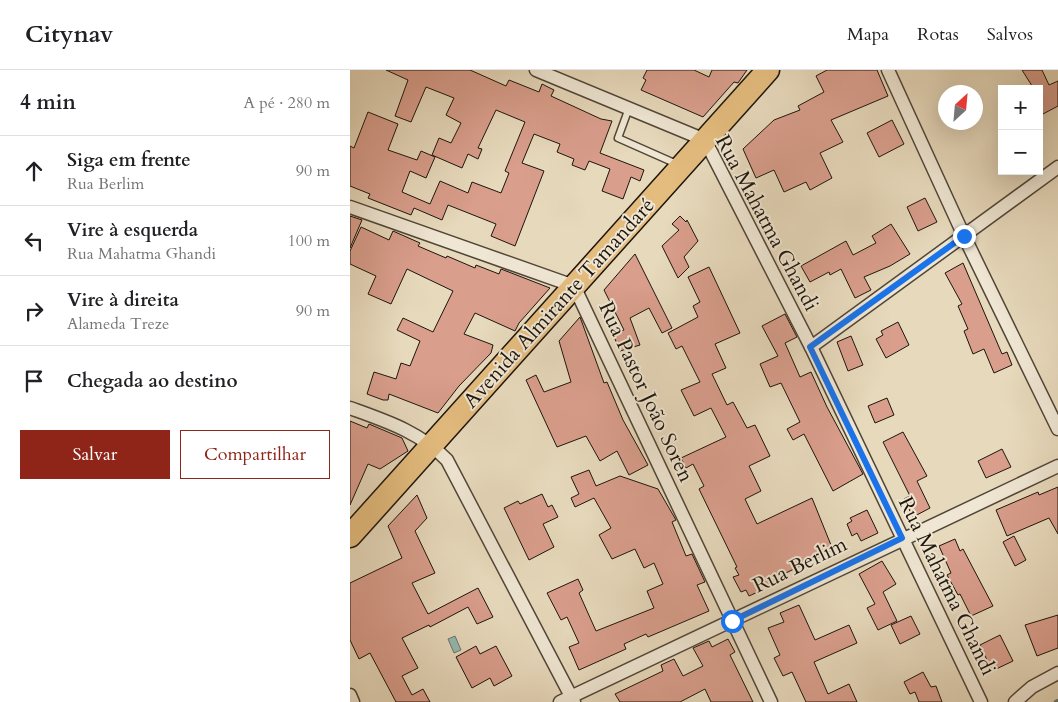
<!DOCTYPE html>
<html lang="pt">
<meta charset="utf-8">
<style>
:root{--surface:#fff;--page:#f2f2f2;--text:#202124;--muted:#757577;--line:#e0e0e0;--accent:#8f2418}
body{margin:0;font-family:Cardo,serif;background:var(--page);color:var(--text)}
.controls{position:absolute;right:15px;top:15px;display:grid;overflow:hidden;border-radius:0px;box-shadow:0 5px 20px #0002}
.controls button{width:45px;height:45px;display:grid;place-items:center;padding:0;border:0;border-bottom:1px solid var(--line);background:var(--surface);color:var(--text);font:25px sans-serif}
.compass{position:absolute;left:588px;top:15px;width:45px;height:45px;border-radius:50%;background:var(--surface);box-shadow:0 5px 20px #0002;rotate:26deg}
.stop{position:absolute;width:15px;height:15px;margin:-11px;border:4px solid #1a73e8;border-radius:50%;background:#fff}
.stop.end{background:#1a73e8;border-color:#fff;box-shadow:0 1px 5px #0008}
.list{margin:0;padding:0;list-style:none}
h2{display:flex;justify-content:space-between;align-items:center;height:65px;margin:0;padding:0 20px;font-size:21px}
h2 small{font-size:16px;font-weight:400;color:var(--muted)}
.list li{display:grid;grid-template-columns:32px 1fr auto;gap:15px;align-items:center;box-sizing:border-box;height:70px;padding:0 20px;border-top:1px solid var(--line)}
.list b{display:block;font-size:19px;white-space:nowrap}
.list p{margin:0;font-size:16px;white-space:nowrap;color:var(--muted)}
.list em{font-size:16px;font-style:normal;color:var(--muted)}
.actions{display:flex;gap:10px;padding:15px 20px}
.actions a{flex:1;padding:11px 0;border:1px solid var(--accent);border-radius:0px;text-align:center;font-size:18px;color:var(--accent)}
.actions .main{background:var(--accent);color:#fff}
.icon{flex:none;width:28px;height:28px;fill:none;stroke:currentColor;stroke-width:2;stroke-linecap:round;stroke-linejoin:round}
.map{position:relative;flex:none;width:708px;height:632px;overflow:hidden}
header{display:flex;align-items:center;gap:30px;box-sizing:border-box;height:70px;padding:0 25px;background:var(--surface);border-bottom:1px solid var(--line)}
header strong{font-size:24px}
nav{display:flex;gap:28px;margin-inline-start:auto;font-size:18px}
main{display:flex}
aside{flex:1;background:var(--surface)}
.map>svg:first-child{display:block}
.water{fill:#97bab2;stroke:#667870}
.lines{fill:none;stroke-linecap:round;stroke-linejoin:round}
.stream{stroke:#667870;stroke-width:4.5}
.building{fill:#d99e8c;stroke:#1d150c}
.lane-casing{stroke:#504638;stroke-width:9}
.street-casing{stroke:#504638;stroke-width:15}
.highway-casing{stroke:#1d150c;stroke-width:25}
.lane{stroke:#efe6d3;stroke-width:6}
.street{stroke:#efe6d3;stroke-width:12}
.highway{stroke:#e4bc7e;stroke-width:22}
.route{stroke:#1a73e8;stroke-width:6}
.labels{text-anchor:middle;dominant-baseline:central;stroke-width:4;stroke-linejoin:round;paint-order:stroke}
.street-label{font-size:21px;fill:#1d150c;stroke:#efe6d3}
</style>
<header>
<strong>Citynav</strong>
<nav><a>Mapa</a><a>Rotas</a><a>Salvos</a></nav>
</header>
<main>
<aside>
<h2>4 min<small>A pé · 280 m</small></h2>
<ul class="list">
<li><svg class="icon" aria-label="ahead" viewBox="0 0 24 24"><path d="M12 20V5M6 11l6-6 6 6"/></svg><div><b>Siga em frente</b><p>Rua Berlim</p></div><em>90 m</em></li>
<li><svg class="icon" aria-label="left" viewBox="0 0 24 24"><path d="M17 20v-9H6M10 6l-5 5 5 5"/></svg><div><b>Vire à esquerda</b><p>Rua Mahatma Ghandi</p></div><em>100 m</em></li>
<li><svg class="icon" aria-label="right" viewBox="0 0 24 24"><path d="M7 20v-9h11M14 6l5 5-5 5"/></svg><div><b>Vire à direita</b><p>Alameda Treze</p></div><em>90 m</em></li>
<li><svg class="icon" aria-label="arrive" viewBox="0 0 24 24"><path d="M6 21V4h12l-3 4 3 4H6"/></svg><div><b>Chegada ao destino</b></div></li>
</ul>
<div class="actions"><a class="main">Salvar</a><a>Compartilhar</a></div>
</aside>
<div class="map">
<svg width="708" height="632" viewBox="0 0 708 632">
<rect width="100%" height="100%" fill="#e7d9bc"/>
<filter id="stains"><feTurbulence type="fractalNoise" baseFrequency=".004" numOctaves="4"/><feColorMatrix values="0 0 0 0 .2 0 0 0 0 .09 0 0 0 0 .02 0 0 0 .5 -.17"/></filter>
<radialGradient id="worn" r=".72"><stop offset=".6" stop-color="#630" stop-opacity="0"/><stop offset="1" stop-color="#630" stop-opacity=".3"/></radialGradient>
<!-- water -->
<path class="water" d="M105,566l6,14 -7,3 -6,-14z"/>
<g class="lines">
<!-- stream -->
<path class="stream" d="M706,632l2,-1"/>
</g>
<!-- building -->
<g class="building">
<path d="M36,0h84l36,16 3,-6 30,12 3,-8 12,6 -3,6 50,23 11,2 -12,32 44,17 -4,11 -9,-4 -8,22 -21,-8 8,-22 -21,-8 -4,9 -13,-5 2,-6 -17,-7 3,-8 -26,-10 -12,29 22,8 -29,75 -24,-10 5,-12 -48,-19 -6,15 -28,-12 -3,7 -43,-17 2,-4 -20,-8v-40l4,2 14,-36 30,12 -10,26 29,10 4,-9 14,6 -9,21 -16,-7 -8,21 28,12 10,-23 28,12 4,-11 29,11 8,-20 -4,-2 20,-49 -29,-12 -18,38 4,1 -4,10 -10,-5 -6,14 -30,-13 7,-17 12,5 10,-20 -15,-8 8,-17 -28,-11 -15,35 -16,-6 13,-36z"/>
<path d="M297,0h47l15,7 3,-7h35l-9,13 -4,-1 -31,35 -62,-27 5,-10 -3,-2z"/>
<path d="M477,0h50l11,26 -57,24 12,22 -23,11 12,25 -22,12 -4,-8 -22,10 -10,-22 -18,8 -13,-29 31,-29 26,-10 -2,-4 26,-14 -8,-16z"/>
<path d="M672,0h20l7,15 9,-4v25l-15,8 -4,-8v-17h-5z"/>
<path d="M542,50l12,24 -25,13 -12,-24z"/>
<path d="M575,128l12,24 -19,9 -11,-24z"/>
<path d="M0,146l12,4 -12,28z"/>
<path d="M330,146l6,6 1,-2 11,21 -14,16 5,10 -11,11 -16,-32 17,-16 -7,-6z"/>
<path d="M541,154l19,30 -20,12 -26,11 7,13 -16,8 -14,-29 -11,6 -1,-3 -19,10 -9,-16 45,-25 7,14 23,-12 -4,-7z"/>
<path d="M11,157l28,13 4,-9 27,12 -2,3 28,12 1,-2 28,12 1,-3 23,9 2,-5 49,19 -31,35 -4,8 -40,-18 -11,21 29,11 -2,8 -32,33 -21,27 -49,-19 -1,6h-5l-16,-6 7,-22 22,7 5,-16 9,3 10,-25 -23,-11 6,-12 30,14 20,-41 -46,-22 -16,35 -23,-10 8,-18 -26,-12v-13z"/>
<path d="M285,184l37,74 -10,5 -13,-25 -19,10 10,27 -20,6 -7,-17 11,-4 -20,-40z"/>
<path d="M613,193l39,91 5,-2 5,13 -18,8 -10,-24 -11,5 -9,-23 4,-2 -10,-23 4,-2 -17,-31z"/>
<path d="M359,197l31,66 -25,11 11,24 -14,6 15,31 6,-3 14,26 8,-3 15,31 -21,10 12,25 -16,8 12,25 55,-26 21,52 -37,18 -16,8 2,5 -33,15 -3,-6 -5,2 -8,-15 6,-2 -4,-7 2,-1 -38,-78 5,-3 -11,-22 -7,4 -5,-10 45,-21 -15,-29 -17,8 -13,-26 19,-8 -18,-36 -6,3 -8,-16 30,-16 -5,-11 7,-4 -12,-25z"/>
<path d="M435,244l12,23 -12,6 15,34 11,-5 16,35 36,67 -30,17 -29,-57 -11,6 -6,-11 13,-7 -19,-39 -11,4 -10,-23 18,-8 -16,-30z"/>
<path d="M230,247l24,66 3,-1 16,38 25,45 -19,10 -12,-24 -17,10 -14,-25 -29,11 -31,-67 10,-5 8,17 27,-10 -12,-41z"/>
<path d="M548,252l11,23 -23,13 -10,-19 7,-4 -2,-4z"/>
<path d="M501,266l12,29 -15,6 -11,-29z"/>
<path d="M537,328l7,17 -19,8 -7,-17z"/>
<path d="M0,351l17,7 2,-4 33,14 6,13 -28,18 -12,-5 -18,41z"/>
<path d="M553,362l24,44 -10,5 13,27 -17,9 -9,-18 6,-3 -27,-54z"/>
<path d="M652,379l9,18 -25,11 -8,-17z"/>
<path d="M239,400l7,16 24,-10 38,13 18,31 -4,2 14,34 6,-2 13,28 -8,3 12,26 -61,26 -2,-3 -22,10 2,5 -47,21 -10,-23 10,-4 -12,-26 -6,3 -14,-27 31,-14 5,11 -4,3 17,38 58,-23 -7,-17 16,-7 -9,-21 -10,5 -9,-19 -23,10 -13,-24 12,-7 -17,-30 -19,9 -4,-9 8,-4 -8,-17z"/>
<path d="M708,417v47l-9,-16 -42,18 -11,-26 42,-18 1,3z"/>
<path d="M192,424l6,13 4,-2 6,12 -15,7 11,23 -25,13 -25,-52 14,-7 2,3z"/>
<path d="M67,425l10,23 -12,13 20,42 -23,10 16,31 50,-26 15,29 -16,7 -9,-17 -38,20 -1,-2 -27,13 16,30 -16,8 10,19 11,-6 7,13h-34l-26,-49 -11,6 -9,-19v-57l52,-25 -14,-32z"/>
<path d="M517,440l11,23 -17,8 -4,-8 -5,3 -5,-12 5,-3 -2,-3z"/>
<path d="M664,466l12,24 -11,6 -12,-24z"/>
<path d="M605,469l5,12 3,-2 30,57 -22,10 -11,-22 -2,1 -11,-20 4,-2 -12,-27z"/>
<path d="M532,491l14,23 -13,8 14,29 -19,9 -11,-22 8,-4 -16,-30z"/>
<path d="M449,535l16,35 34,-15 8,18 -43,19 14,32 21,-10 8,18h-51l-14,-30 -9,4 -9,-18 6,-3 -12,-27 16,-6 -4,-9z"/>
<path d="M708,545v33l-21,8 -12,-31z"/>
<path d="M561,546l9,18 -20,10 -9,-19z"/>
<path d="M650,565l13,26 -21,10 -12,-26z"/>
<path d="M378,569l7,13 -5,3 23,47h-42l-6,-13 -25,13h-60l-5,-8 48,-23 -2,-6 13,-6 9,17 20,-10 -10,-18 16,-7 3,6z"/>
<path d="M126,576l4,8 16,-8 16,30 -18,10 -4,-8 -18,10 -16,-31z"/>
<path d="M573,602l8,15 5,-1 6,16h-23l-4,-10 -5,2 -6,-12z"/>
</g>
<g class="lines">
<defs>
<path id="lane" d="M279,38l-11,30 61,27"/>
<g id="street">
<path d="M186,0l169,70 106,207 170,355"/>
<path d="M538,0l76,166 94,193"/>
<path d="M0,137l224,79 197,416"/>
<path d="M461,277l247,-180"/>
<path d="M0,338c36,13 70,24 97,52l127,242"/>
<path d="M0,625l3,7"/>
<path d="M210,632l498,-236"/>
<path d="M665,632l17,-15 26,-14"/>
</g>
<path id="highway" d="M0,466l418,-466"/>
</defs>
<!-- lane casing -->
<use href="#lane" class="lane-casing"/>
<!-- street casing -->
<use href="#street" class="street-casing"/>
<!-- highway casing -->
<use href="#highway" class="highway-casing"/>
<!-- lane -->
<use href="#lane" class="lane"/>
<!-- street -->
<use href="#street" class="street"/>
<!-- highway -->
<use href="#highway" class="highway"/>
</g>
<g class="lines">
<!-- route -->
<path class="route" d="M382,551l170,-83 -92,-191 154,-111"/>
</g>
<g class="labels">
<!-- street labels -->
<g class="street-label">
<text transform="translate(417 153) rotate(62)">Rua Mahatma Ghandi</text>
<text transform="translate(209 233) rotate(-48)">Avenida Almirante Tamandaré</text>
<text transform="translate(296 322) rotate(65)">Rua Pastor João Soren</text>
<text transform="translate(450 495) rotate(-26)">Rua Berlim</text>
<text transform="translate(597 516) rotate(64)">Rua Mahatma Ghandi</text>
</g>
</g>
<rect width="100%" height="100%" filter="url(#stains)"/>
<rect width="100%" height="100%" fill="url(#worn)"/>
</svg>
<div class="controls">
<button>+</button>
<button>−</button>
</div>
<svg class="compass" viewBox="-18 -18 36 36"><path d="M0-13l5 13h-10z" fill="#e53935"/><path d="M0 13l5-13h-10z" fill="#757577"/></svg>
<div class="stop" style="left:382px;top:551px"></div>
<div class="stop end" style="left:614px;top:166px"></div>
</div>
</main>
